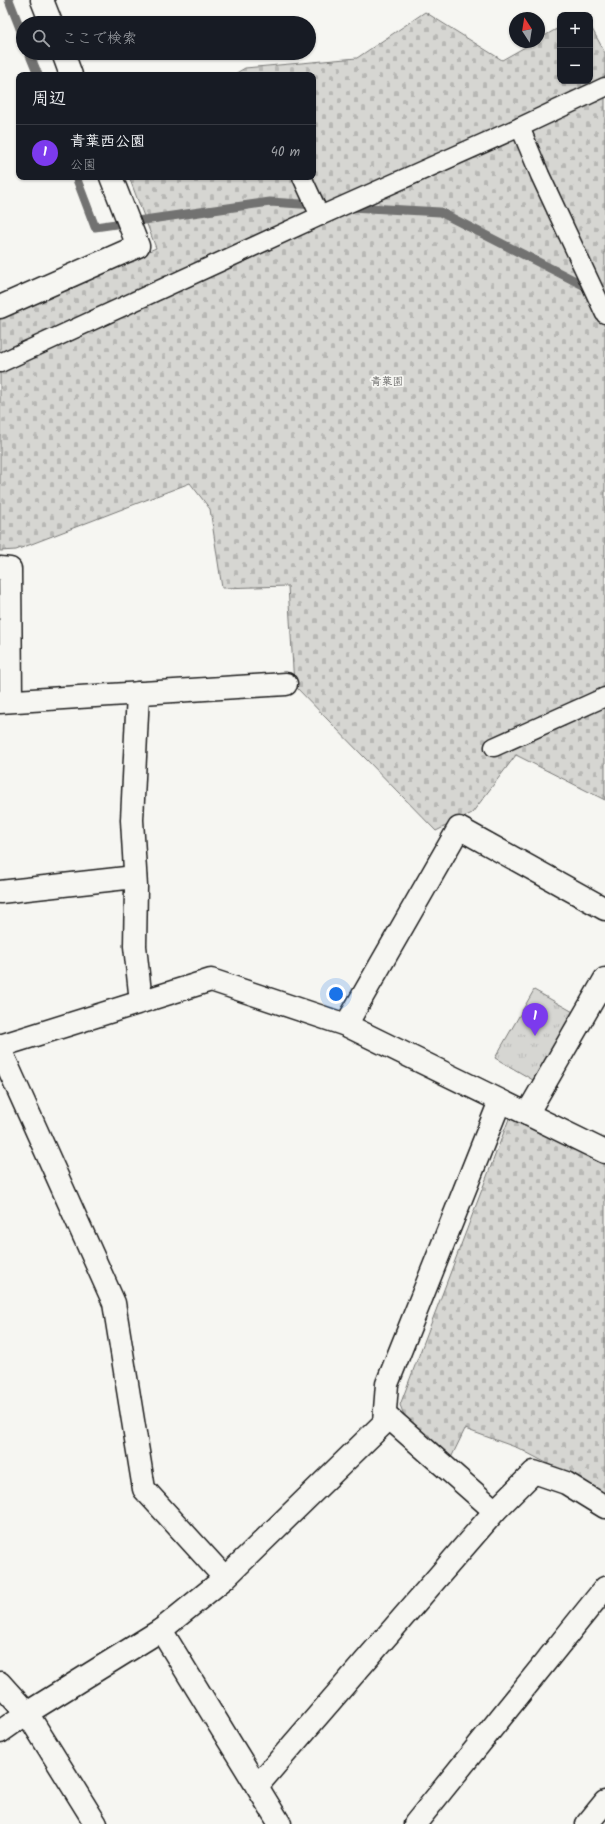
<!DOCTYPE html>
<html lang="ja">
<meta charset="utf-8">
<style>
:root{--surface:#171b24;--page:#20242c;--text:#f1f3f6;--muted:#9ea1a6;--line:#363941;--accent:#7c3aed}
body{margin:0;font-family:Kalam,"Klee One",sans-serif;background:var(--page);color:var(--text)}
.controls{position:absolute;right:12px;top:12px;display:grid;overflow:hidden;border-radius:8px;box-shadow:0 1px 3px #0004}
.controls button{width:36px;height:36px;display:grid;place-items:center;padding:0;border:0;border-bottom:1px solid var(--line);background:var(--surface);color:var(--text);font:20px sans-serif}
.compass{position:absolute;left:509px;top:12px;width:36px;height:36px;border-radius:50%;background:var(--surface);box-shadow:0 1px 3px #0004;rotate:348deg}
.you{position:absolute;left:336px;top:994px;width:14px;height:14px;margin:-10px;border:3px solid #fff;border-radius:50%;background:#1a73e8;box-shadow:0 0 0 6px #1a73e833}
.badge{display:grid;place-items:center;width:26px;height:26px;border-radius:50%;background:var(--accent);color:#fff;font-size:13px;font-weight:700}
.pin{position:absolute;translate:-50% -33px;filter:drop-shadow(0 1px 2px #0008)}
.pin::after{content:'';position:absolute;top:21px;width:14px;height:12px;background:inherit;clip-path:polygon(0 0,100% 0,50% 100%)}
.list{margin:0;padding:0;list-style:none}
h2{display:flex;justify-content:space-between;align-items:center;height:52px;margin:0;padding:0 16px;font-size:17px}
h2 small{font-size:13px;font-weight:400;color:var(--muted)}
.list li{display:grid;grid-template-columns:26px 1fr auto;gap:12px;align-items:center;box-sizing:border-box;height:56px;padding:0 16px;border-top:1px solid var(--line)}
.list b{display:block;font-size:15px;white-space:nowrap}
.list p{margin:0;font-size:13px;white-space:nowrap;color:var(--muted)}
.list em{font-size:13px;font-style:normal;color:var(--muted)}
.icon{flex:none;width:22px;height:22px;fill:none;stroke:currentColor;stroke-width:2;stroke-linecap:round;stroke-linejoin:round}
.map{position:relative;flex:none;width:605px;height:1824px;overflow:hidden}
.search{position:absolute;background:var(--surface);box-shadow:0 1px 3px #0004;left:16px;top:16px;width:300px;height:44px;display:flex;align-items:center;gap:10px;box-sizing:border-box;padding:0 14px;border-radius:22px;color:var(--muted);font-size:15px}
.panel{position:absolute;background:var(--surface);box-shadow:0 1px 3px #0004;left:16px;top:72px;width:300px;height:108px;border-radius:8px}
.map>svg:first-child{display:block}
.grass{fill:url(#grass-tufts);stroke:#797977}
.cemetery{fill:url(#cemetery-stones);stroke:#797977}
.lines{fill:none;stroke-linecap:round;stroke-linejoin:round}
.stream{stroke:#727271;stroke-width:9}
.lane-casing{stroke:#1c1c1c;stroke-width:21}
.street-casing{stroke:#1c1c1c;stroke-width:25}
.lane{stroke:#f6f6f2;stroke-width:18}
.street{stroke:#f6f6f2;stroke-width:22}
.labels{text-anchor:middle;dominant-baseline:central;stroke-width:3.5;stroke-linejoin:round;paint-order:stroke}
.park-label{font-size:11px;fill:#545453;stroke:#f6f6f2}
</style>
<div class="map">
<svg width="605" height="1824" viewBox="0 0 605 1824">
<defs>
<pattern id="grass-tufts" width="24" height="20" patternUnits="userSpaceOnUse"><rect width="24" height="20" fill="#d6d6d2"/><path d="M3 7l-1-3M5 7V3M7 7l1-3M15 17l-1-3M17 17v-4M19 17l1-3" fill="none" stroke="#b7b7b4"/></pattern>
<pattern id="cemetery-stones" width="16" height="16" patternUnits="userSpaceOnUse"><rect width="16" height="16" fill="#d6d6d2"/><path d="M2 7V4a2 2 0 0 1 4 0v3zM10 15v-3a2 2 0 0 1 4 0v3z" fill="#b7b7b4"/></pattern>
</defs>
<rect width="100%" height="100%" fill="#f6f6f2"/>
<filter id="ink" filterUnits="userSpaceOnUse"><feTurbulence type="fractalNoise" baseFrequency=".025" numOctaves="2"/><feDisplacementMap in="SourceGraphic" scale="8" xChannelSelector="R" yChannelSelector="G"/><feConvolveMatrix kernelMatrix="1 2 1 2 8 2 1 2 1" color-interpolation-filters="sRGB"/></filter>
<g filter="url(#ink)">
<!-- grass -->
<path class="grass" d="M534,990l41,23 -42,67 -38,-22z"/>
<!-- cemetery -->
<g class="cemetery">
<path d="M425,12l77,48 32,-18h5v-3l21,-12v54h30v-56l15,28v747l-89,-45 -44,58 -36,18 -142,-146 -6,-99 -66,2 -12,-79 -20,-26 -174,67 -16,1v-235l156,-68 -27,-71h184v-102h-80l12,-7 112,-10z"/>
<path d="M510,1116l95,46v332l-87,-46 -53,-19 -15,31 -44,-40 -6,-15z"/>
</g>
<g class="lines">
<!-- stream -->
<g class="stream">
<path d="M9,0l14,36"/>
<path d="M29,53l9,22"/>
<path d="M76,177l19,50 175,-25 46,3"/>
<path d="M351,207l89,5 151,77"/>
</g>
<defs>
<g id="lane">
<path d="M520,127l85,-40"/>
<path d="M302,177l18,39"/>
<path d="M0,363l320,-147 200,-89 20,48 65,139"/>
<path d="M494,747l111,-50"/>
</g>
<g id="street">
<path d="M42,0l9,23"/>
<path d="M63,53l8,22"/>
<path d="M0,307l138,-61 -27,-69"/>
<path d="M0,568l10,1 1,131"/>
<path d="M138,693l-6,127 4,67 -1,59 6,56"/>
<path d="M0,702l286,-18"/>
<path d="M0,892l135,-15"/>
<path d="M346,1025l259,127"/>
<path d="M0,1046l211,-66 135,45 113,-197 146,81"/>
<path d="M0,1049l114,254 30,186 81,89"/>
<path d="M527,1114l78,-135"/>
<path d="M385,1414l110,97"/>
<path d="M161,1630l119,194"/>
<path d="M0,1683l27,30 69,111"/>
<path d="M0,1732l27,-19 134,-83 64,-52 159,-155 3,-39 113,-283"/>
<path d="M257,1786l238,-275 39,-39 32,11 39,24"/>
<path d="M415,1824l190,-236"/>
<path d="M587,1824l18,-22"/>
</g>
</defs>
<!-- lane casing -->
<use href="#lane" class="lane-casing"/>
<!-- street casing -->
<use href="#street" class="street-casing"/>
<!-- lane -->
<use href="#lane" class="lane"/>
<!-- street -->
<use href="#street" class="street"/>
</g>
</g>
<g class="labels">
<!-- park labels -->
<g class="park-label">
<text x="387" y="382">青葉園</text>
</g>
</g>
</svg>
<div class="controls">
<button>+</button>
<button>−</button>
</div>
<svg class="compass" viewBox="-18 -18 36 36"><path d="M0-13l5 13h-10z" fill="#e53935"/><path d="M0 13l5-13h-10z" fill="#9ea1a6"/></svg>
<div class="you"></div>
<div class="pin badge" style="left:535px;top:1036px">1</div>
<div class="search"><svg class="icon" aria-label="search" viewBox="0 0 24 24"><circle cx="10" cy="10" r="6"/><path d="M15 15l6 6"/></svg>ここで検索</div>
<section class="panel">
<h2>周辺<small></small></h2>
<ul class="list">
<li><span class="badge">1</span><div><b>青葉西公園</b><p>公園</p></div><em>40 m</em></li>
</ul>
</section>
</div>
